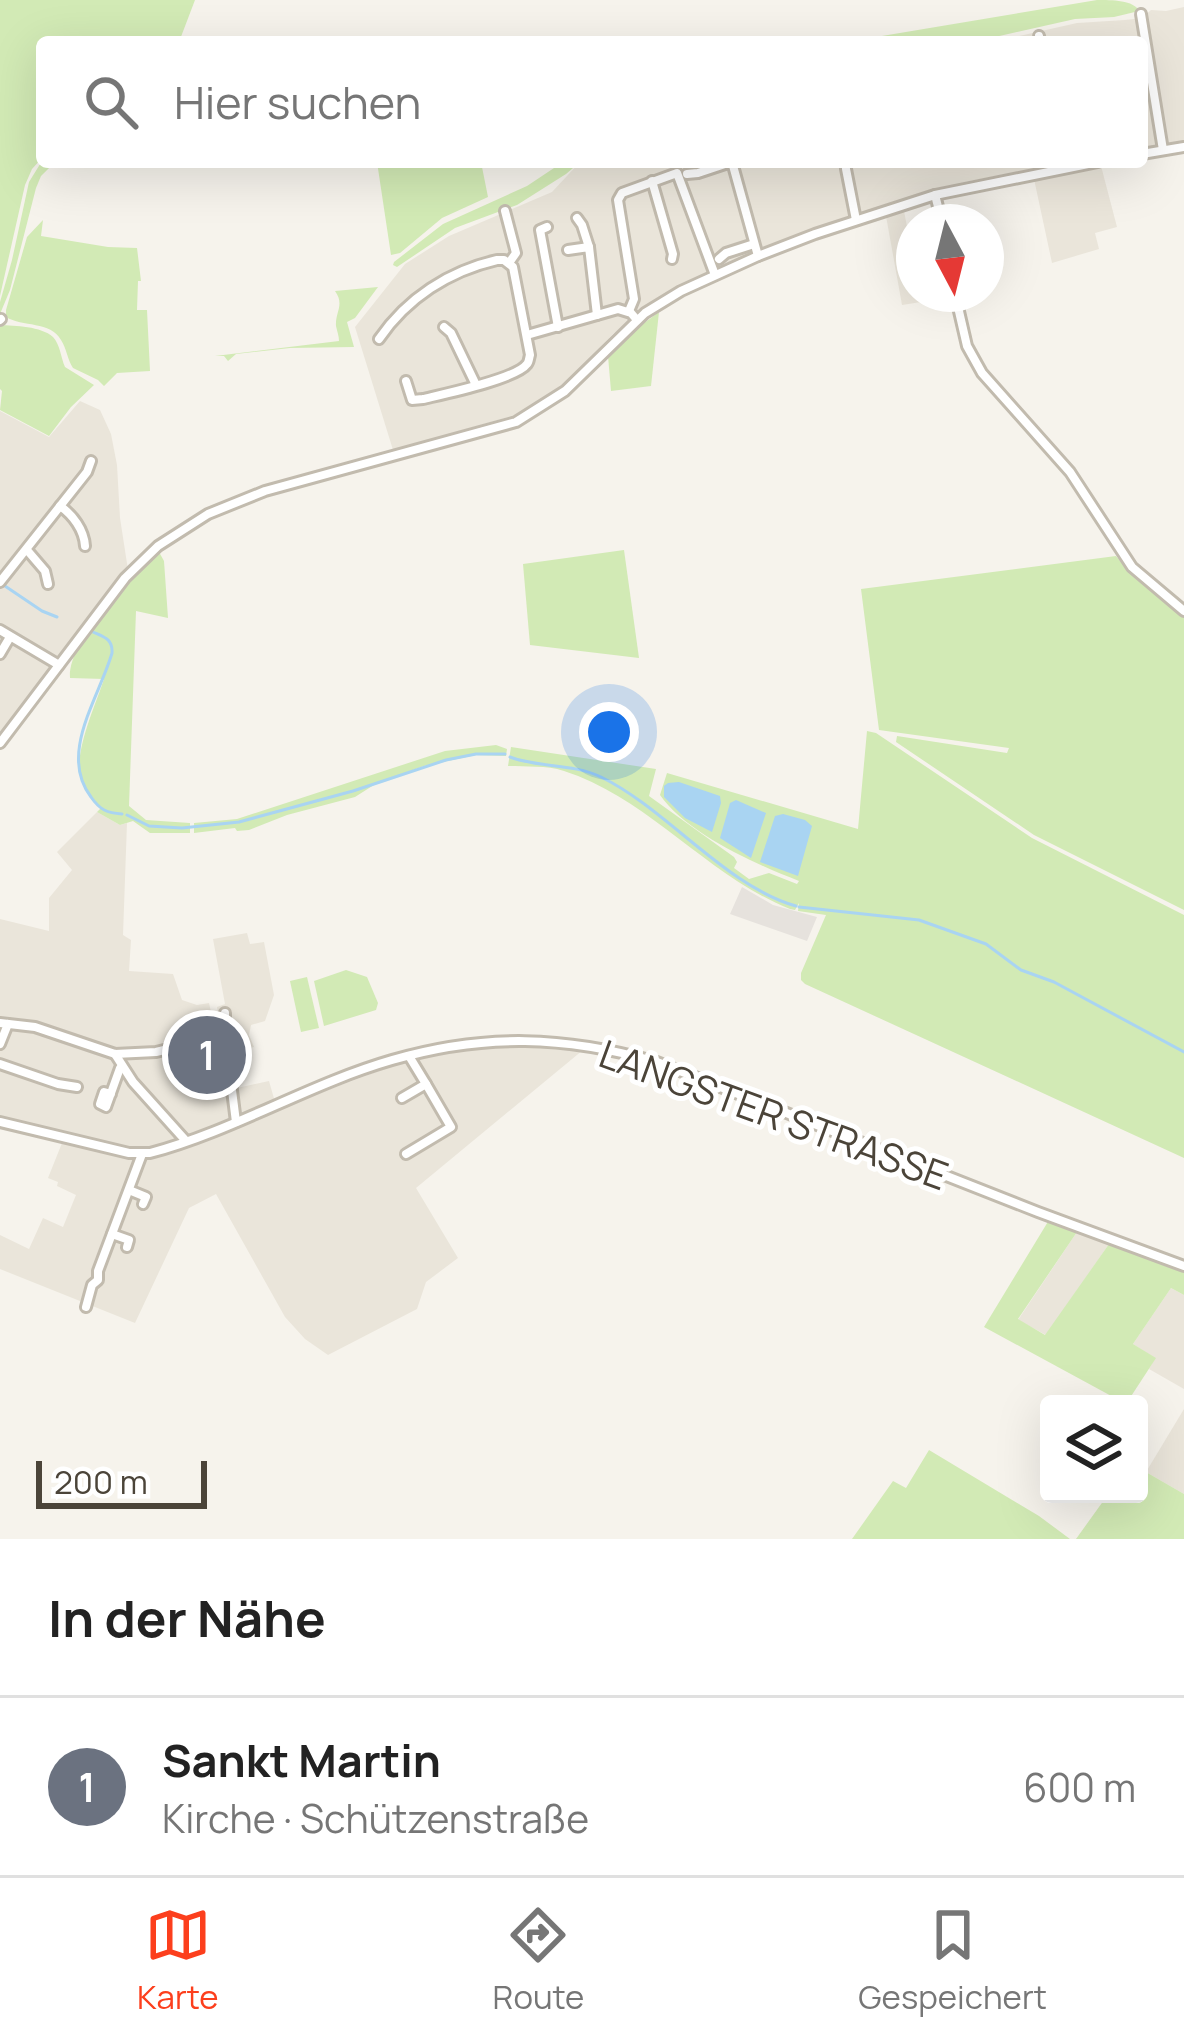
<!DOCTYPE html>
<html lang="de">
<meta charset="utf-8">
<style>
:root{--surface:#fff;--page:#f6f6f6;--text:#222;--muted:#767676;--line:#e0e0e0;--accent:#fc3f1d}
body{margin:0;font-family:Manrope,sans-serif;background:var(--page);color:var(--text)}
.controls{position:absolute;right:36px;bottom:36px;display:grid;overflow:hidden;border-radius:12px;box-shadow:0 12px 48px #0002}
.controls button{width:108px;height:108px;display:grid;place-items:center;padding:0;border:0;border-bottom:3px solid var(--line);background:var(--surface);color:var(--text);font:60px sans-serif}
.compass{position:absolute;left:896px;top:204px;width:108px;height:108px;border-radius:50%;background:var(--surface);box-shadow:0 12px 48px #0002;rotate:173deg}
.scale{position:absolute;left:36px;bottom:30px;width:171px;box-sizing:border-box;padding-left:12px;border:6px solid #4b4439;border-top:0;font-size:33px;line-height:42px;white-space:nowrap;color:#4b4439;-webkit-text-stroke:9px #fff;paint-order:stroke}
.you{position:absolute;left:609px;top:732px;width:42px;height:42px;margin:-30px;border:9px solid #fff;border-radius:50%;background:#1a73e8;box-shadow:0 0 0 18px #1a73e833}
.badge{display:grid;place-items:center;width:78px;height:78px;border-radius:50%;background:var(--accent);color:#fff;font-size:39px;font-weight:700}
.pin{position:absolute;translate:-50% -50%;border:6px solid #fff;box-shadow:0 3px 12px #0006}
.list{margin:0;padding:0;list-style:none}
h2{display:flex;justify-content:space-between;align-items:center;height:156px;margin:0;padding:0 48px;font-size:51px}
h2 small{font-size:39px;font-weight:400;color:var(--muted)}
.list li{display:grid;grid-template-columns:78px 1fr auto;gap:36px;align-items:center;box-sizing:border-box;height:180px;padding:0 48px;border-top:3px solid var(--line)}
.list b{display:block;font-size:45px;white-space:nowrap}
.list p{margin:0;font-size:39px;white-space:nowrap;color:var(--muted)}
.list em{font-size:39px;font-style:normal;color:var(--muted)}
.icon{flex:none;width:66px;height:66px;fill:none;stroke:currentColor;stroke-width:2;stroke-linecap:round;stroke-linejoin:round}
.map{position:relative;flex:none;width:1184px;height:1539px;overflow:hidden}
.search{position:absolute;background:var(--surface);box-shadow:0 12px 48px #0002;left:36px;right:36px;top:36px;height:132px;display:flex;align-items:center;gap:30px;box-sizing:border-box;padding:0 42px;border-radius:12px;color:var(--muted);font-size:45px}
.sheet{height:336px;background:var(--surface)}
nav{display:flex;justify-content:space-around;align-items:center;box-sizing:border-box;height:168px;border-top:3px solid var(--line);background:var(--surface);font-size:33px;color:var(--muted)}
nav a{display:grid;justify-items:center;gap:6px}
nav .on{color:var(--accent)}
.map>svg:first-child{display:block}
.residential{fill:#eae5da}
.industrial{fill:#e6e2dd}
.green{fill:#d2eab5}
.water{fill:#a9d4f2}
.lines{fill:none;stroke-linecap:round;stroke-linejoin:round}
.stream{stroke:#a9d4f2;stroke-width:3}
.minor-casing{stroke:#c2bbae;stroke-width:14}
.minor{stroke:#fff;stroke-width:8}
.labels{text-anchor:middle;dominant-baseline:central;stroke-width:10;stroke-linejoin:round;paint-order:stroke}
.street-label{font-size:39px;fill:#4b4439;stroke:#fff}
</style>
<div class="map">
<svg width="1184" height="1539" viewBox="0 0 1184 1539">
<rect width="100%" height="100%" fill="#f6f3ec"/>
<!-- residential -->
<g class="residential">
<path d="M1184,7v136l-42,7v-108h-150l85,-19 48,-3 17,-2 9,-8 15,1z"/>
<path d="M580,162h520l17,65 -22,6 4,16 -47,14 -18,-84 19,-6 -2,-8 -86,17 -113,34 -96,36 -98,46 -45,36 -50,52 -48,29 -122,35 -38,-123 50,-63 44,-28 103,-44z"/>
<path d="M904,211l10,52v31h6l1,8 -19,3 -16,-89z"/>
<path d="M80,401l20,9 11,24 6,31 3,53 8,52 -38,46 -90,122v-327l49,26z"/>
<path d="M97,812l23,13 7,-2 -4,112 8,5 -2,31 44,3 9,26 15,5 12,-2 2,9 7,1 -1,-6 8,-3 -12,-65 34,-6 3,11 14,-2 10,53 -9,26 -14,4 -2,10 5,12 -23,5v13l6,23 32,-7 8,28 123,-46 74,-16 81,-1 28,4 -167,138 42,70 -32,24 -9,27 -89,46 -23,-16 -20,-22 -69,-123 -27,14 -54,115 -135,-54v-34l29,14 14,-31 20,9 13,-32 -19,-9 1,-4 -10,-4 18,-45 -66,-15v-199l49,12v-33l23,-28 -15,-18z"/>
<path d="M1077,1232l32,12 -63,91 -28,-15z"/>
<path d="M1171,1288l13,7v94l-35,-20 6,-11 -22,-14z"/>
<path d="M1184,1409v85l-38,-22z"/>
</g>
<!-- industrial -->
<path class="industrial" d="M742,887l31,18 44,12 -10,24 -77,-27z"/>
<!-- green -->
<g class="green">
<path d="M0,0h195l-16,42h-137v116l-10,11 -7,16 -25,111z"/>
<path d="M1097,0c15,0 37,0 42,11l-25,6 -39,2 -102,23h-127z"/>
<path d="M42,161l13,1 -14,14 -5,12 -26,102 -10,24v-12l12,-42 17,-78z"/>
<path d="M377,162h104l7,35 -46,21 -42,35 -9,2z"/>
<path d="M563,162h17l-14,12 -49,31 -62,23 -58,39 -4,-2 1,-3 49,-38 84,-38z"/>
<path d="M43,220l-2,16 67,11 29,1 4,33h-3l-1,29h10l3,61 -33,2 -13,13 -6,-6 -25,-12c-6,-9 -6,-19 -12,-28 -10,-19 -39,-13 -55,-23v-7l21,-73z"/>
<path d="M378,287l-23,31 -8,4 7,25 -64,1 -54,6 -8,7 -4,-5h-9l124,-15c0,-5 -2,-10 -3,-15 -1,-14 9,-21 -1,-35z"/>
<path d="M659,312l-8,74 -40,5 -3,-35 20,-21z"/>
<path d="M0,325c15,1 41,1 53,12 7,7 8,21 12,30l29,18 -23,22 -22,29 -49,-26 2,-19 -2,-2z"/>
<path d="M624,550l15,108 -109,-13 -7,-81z"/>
<path d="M159,552l5,9 4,57 -32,-7 -7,195 17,14 44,3v10h-40l-17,-12 -13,4 -23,-13 4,-4c-8,-10 -18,-21 -21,-33 -5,-26 16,-71 24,-96l-34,-1c-2,-37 57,-100 85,-125z"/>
<path d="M1116,556l17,20 51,38v296l-150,-75 -138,-93 1,-6 110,17 2,-5 -130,-18 -18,-141z"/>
<path d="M867,731l9,2 156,105 152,77v243l-379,-174 -4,-4v-7l25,-58 -28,-4 1,-8 -4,7 -5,-1c-83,-33 -140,-110 -226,-138 -18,-6 -38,-4 -56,-5l3,-19 145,22 -7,27 85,61 3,5 -3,6 15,11 20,-6 28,11 2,-3c-42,-16 -113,-48 -139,-86l7,-22 191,56z"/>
<path d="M496,745l11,4 -1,7 -30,-1 -52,11 -47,17 -22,14 -68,18 -38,15 -12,1 -2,-3 -41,5v-10l43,-4 208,-68z"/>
<path d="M346,970l21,7 11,26 -2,7 -52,16 -10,-45z"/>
<path d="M307,977l12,51 -18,4 -11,-51z"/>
<path d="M1049,1220l28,12 -59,87 27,16 64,-91 75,26v25l-13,-7 -38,56 23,14 -30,46 -142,-77z"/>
<path d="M929,1450l110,66 31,23h-218l41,-58 13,7z"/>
<path d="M1139,1468l45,26v45h-108l28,-39 -8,-6h43z"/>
</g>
<!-- water -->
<g class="water">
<path d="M679,782l41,14 1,7 -9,29 -27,-14 -21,-21v-11l4,-3z"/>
<path d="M736,800l30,13 -15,45 -31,-20 10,-35z"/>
<path d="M783,814l22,6 7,6 -14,50 -38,-14 15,-46z"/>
</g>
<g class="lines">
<!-- stream -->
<g class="stream">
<path d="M2,584l40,27 15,6"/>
<path d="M93,632c11,5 20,7 19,21 -13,45 -54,101 -21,144 9,13 16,16 31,17"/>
<path d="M510,757c28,11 62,6 91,20 66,32 124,109 195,129"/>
<path d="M127,815l22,11 33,2 57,-6 114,-31 93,-31 30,-6h29"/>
<path d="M799,907l120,13 67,24 35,26 33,12 130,70"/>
</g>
<defs>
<g id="minor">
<path d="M1141,14l22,136"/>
<path d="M1039,36l1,6"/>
<path d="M1142,154l42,-7"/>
<path d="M732,162l26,94"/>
<path d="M846,169l10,51"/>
<path d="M687,174l11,-1 33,-11"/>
<path d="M652,181l21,73 -1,5"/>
<path d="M935,195l7,27"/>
<path d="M505,211l11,42 -7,10"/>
<path d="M577,218l5,7 7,22"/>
<path d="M547,227l-7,3 18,97"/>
<path d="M568,250l21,-3 8,68"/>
<path d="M719,259l7,-6 28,-9"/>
<path d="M955,294l12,52 15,27 88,99 62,95 52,44"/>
<path d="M629,311l5,-12 -16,-99 4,-7 55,-20 38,102"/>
<path d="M0,320l1,-1"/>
<path d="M444,327l7,6 25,52"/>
<path d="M527,335l91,-26 13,4 6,7"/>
<path d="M379,339c28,-41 70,-68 118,-79h7l9,7 17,88c-1,3 -1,7 -3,9 -11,15 -83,30 -104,35l-11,1 -6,-19"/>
<path d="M60,506c13,9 24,24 25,40"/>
<path d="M27,550l18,21 3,13"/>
<path d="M0,582l87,-110 4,-11"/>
<path d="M0,630l59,35"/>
<path d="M0,654l10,-17"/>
<path d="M0,743l125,-165 33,-32 50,-32 57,-23 251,-69 49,-31 80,-78 36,-22 77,-35 57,-22 120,-39 163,-33"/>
<path d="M225,1013v22l11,87"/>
<path d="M0,1023l35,4 80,27 41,-2 69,-17"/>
<path d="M0,1044l8,-20"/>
<path d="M115,1054l18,28 53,59"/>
<path d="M0,1064l58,20 19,3"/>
<path d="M111,1094l-7,-2 -4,12 6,3 14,-39"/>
<path d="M402,1098l24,-14 -17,-28"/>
<path d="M0,1122l129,31h21c83,-22 159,-69 242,-93 93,-27 173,-24 265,2l381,150 146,54"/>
<path d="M406,1154l45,-27 -25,-43"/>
<path d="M129,1190l17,7 -3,7"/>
<path d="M112,1234l17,6 -2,7"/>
<path d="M86,1307l6,-22 6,-5v-9l44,-117"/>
</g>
</defs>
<!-- minor casing -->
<use href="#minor" class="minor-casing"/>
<!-- minor -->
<use href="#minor" class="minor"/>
</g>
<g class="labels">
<!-- street labels -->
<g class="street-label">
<text transform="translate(774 1114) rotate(20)">LANGSTER STRASSE</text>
</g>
</g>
</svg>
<div class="controls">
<button><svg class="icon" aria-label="layers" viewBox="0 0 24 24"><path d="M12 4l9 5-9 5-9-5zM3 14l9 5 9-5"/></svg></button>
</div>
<svg class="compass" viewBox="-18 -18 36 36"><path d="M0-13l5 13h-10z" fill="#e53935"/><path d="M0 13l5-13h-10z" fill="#767676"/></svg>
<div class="scale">200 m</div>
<div class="you"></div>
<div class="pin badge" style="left:207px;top:1055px;background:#6b7280">1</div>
<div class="search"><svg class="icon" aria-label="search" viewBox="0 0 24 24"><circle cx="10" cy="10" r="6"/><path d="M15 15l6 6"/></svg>Hier suchen</div>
</div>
<section class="sheet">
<h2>In der Nähe<small></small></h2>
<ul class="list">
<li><span class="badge" style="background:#6b7280">1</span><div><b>Sankt Martin</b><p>Kirche · Schützenstraße</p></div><em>600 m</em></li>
</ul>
</section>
<nav>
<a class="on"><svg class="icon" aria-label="map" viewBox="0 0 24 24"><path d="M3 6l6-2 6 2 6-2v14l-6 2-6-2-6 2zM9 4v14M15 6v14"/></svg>Karte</a>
<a><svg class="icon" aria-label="directions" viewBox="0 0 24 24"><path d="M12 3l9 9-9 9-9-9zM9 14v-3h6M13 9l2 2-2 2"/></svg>Route</a>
<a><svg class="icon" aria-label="saved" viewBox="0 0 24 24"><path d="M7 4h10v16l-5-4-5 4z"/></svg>Gespeichert</a>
</nav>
